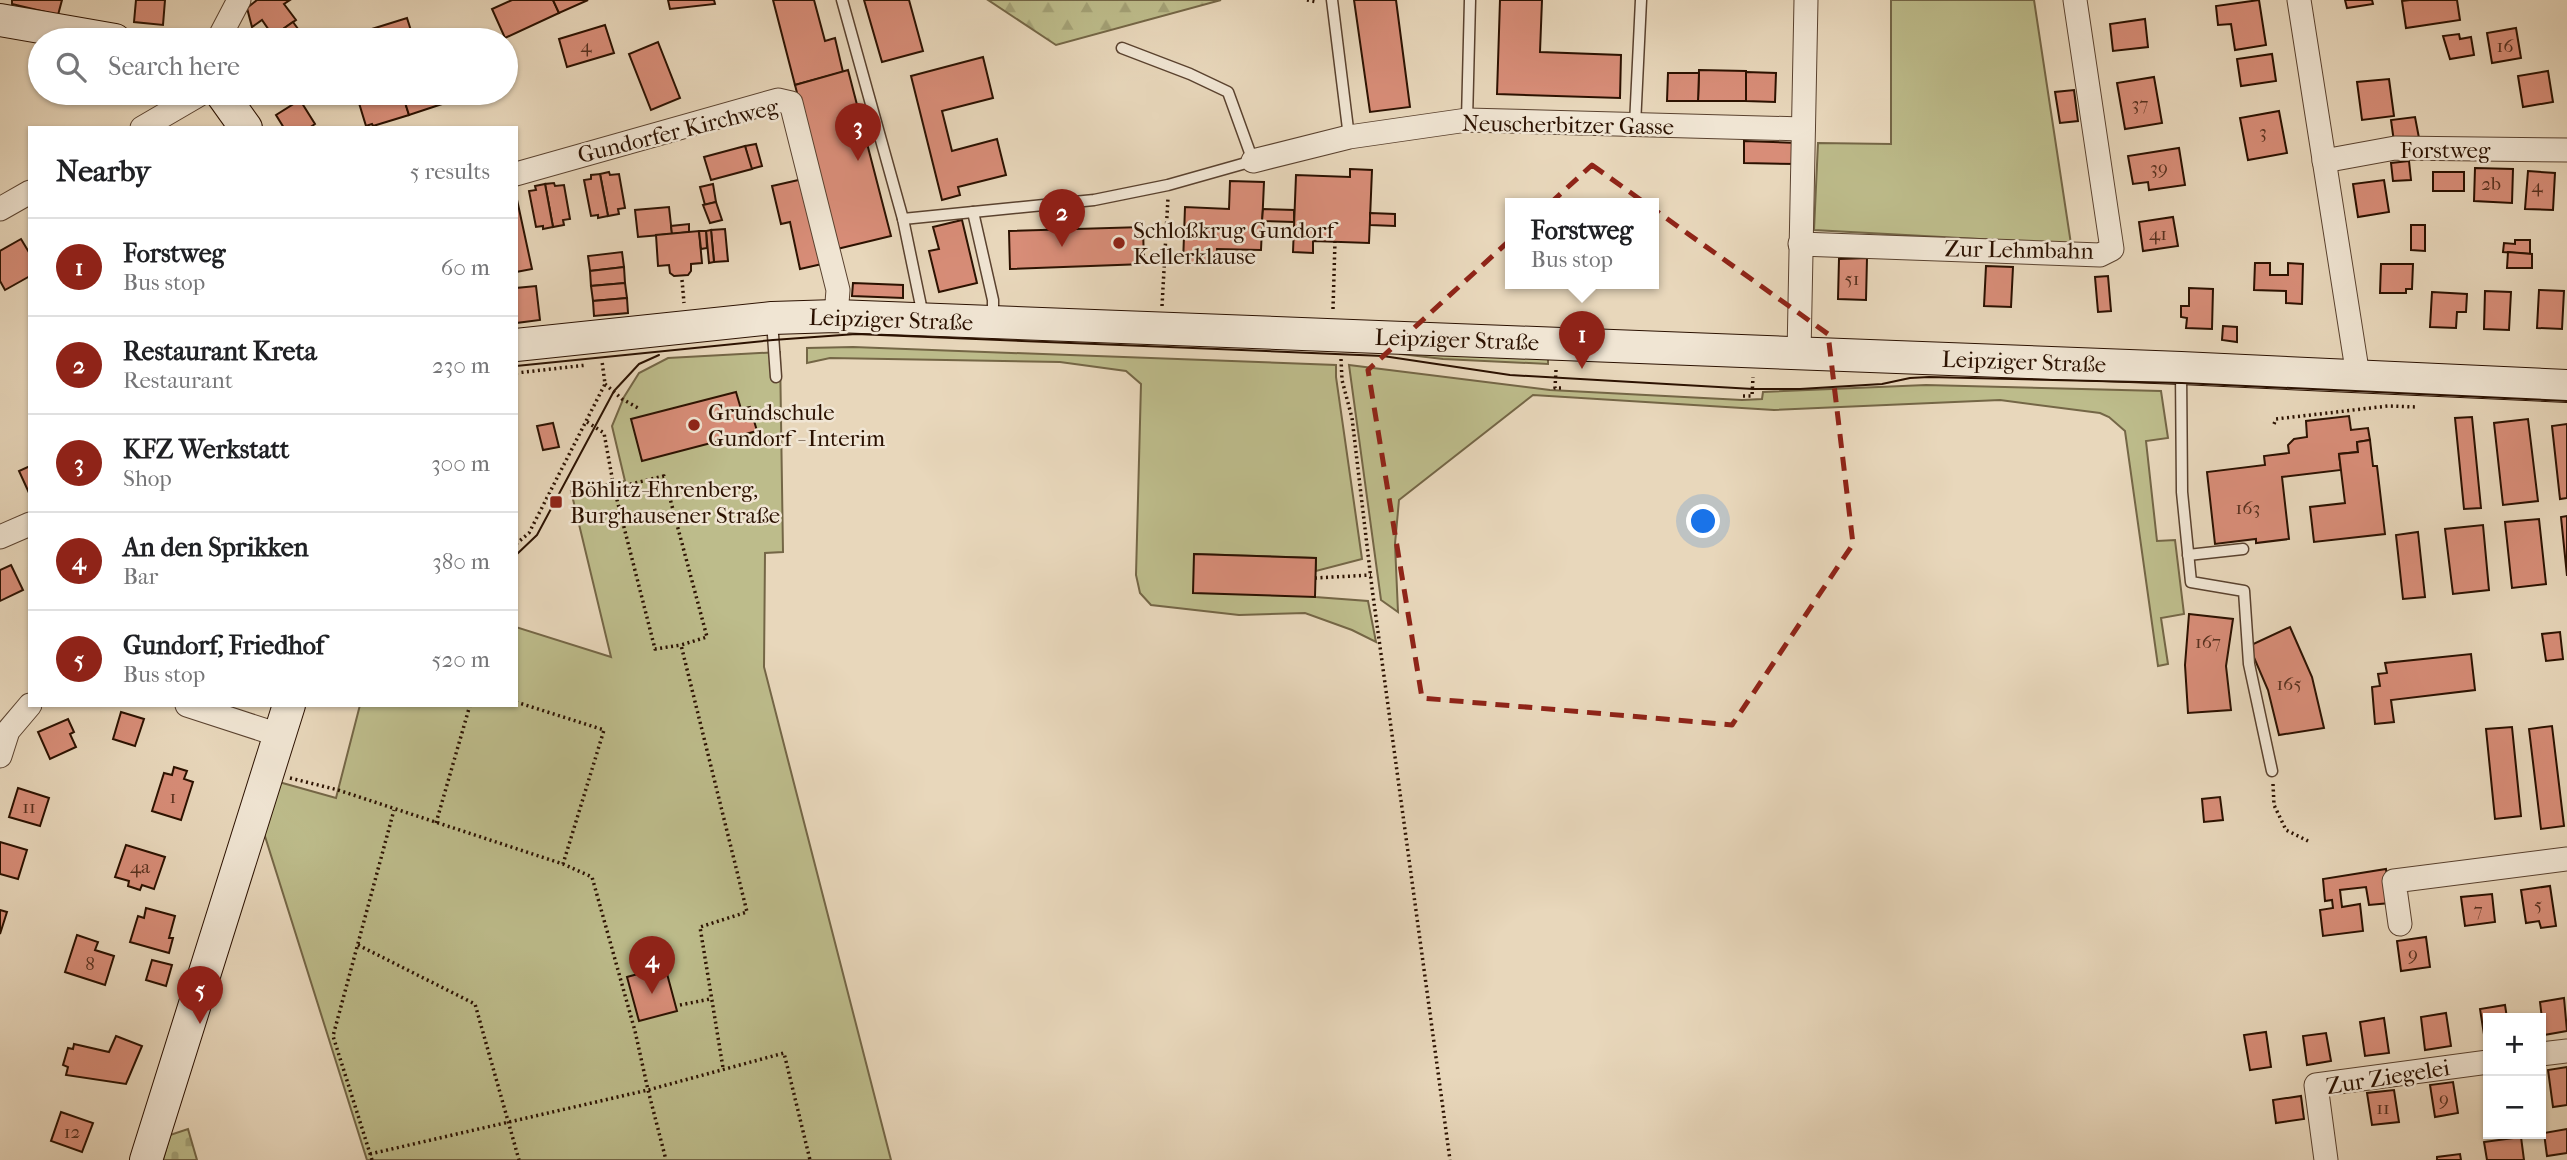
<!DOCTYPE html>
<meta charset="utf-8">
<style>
:root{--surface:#fff;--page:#f6f6f6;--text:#202124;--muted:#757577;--line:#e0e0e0;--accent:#8f2418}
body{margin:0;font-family:"IM FELL French Canon",serif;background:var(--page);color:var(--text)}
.controls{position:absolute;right:21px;bottom:21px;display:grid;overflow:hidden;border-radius:0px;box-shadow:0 2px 5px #0004}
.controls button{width:63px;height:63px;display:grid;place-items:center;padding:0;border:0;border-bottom:2px solid var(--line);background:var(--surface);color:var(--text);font:35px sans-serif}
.you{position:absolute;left:1704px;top:522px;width:24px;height:24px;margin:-18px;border:5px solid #fff;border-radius:50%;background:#1a73e8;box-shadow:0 0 0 10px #1a73e833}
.badge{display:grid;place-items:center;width:46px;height:46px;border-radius:50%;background:var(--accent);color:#fff;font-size:23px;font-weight:700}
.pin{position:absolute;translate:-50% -58px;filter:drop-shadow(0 2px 4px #0008)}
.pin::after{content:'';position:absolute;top:37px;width:24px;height:21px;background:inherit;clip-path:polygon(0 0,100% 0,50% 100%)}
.popup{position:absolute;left:1505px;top:198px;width:154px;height:91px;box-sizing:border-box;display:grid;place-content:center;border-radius:0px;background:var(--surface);filter:drop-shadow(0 2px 5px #0005);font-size:23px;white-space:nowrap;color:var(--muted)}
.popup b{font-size:26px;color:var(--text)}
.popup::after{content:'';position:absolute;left:50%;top:100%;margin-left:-14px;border:14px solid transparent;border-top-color:var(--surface)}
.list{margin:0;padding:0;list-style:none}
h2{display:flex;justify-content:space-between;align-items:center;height:91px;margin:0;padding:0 28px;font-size:30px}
h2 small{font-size:23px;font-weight:400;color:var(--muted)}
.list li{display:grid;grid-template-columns:46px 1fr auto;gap:21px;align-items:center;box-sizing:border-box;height:98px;padding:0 28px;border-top:2px solid var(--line)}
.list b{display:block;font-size:26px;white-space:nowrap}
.list p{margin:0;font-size:23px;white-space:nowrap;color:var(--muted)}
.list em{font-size:23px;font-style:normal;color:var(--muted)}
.icon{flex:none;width:38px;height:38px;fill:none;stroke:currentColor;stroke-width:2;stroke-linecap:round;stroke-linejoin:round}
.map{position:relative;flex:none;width:2567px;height:1160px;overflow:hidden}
.search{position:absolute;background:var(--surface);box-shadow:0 2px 5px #0004;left:28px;top:28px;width:490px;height:77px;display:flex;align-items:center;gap:18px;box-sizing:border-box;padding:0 24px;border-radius:38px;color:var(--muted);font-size:26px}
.panel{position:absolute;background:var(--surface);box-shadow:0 2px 5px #0004;left:28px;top:126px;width:490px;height:581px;border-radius:0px}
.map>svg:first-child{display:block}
.green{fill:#bdbc8b;stroke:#746646;stroke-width:2}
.forest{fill:url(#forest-firs);stroke:#746646;stroke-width:2}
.cemetery{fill:url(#cemetery-stones);stroke:#746646;stroke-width:2}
.building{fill:#d88d78;stroke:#2b1100;stroke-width:2}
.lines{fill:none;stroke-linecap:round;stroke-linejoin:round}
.lane-casing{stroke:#5a422f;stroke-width:13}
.street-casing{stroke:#5a422f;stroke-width:25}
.secondary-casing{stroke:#2b1100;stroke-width:34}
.path{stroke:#2b1100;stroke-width:3.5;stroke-dasharray:2 3.5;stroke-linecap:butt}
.lane{stroke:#f0e5d3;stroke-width:10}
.street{stroke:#f0e5d3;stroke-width:23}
.secondary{stroke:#f0e5d3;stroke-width:32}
.tram{stroke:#2b1100;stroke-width:2}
.marked{fill:none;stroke:#8f2418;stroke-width:5;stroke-dasharray:14 9;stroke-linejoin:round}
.poi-dot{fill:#8f2418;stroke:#f0e5d3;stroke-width:2.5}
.labels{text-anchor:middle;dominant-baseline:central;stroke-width:5;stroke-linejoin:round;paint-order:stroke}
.number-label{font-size:19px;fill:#56301e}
.street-label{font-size:23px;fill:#2b1100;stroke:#f0e5d3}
.poi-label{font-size:23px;fill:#2b1100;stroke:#f0e5d3;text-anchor:start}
</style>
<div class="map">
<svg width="2567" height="1160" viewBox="0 0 2567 1160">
<defs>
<pattern id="forest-firs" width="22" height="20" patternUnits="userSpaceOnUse" patternTransform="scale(1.75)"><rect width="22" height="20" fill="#bdbc8b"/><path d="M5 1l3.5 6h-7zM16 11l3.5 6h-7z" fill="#a3a176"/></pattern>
<pattern id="cemetery-stones" width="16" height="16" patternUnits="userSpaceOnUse" patternTransform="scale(1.75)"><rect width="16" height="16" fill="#bdbc8b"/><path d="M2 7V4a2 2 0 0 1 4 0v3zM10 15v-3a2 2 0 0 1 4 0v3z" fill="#a3a176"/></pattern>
</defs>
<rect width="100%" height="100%" fill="#e8d7bb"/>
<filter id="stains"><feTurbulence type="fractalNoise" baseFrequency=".00286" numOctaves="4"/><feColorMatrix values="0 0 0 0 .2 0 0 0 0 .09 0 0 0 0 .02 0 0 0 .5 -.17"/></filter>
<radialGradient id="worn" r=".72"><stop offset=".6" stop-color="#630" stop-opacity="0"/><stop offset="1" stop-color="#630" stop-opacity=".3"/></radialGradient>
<!-- green -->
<g class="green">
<path d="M1891,0h143l37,244 -257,-14 4,-87 73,1z"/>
<path d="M853,347l483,18v12l26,182 -46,12v-13l-122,-4 121,43 53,4 8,41 -24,-12 -47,-17 -66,2 -88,-10 -11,-12 -4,-18 5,-191 -15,-13 -66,-9 -230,-4 -23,5v-15z"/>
<path d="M1401,350l147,5v9l-105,-5 -43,-5z"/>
<path d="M780,352l3,200 -18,1 -1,114 127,493h-524l-104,-330 16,-48 57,16 24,-93h156v-78l95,30 -40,-166 54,-10 -13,-55 12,-29 15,-24 29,-15z"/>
<path d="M1349,365l201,25 192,10 20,-1 1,-7 163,-7 235,6 7,47 -22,3 11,100 18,-1 9,74 -23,4 7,46 -10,2 -33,-235 -16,-14 -9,-4 -100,-13 -226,10 -241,-15 -134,105 -4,44 3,68 -17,-12z"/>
</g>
<!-- forest -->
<path class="forest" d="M988,0h233l-165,45z"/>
<!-- cemetery -->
<path class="cemetery" d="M188,1129l9,31h-34l7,-25z"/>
<!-- building -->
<g class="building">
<path d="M12,0h50l-4,15 -46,-11z"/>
<path d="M136,0h29l-2,25 -29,-3z"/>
<path d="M257,0h33l-6,4 12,16 -23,16 -11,-16 -10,7 -5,-19z"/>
<path d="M512,0h41l6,13 -54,25 -13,-29z"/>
<path d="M553,0h35l-29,13z"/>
<path d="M668,0h46l1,4 -45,5z"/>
<path d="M773,0h41l11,41 10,-3 8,34 -48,13z"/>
<path d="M864,0h45l14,51 -41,11z"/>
<path d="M1354,0h42l14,107 -40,5z"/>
<path d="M1500,0h42l-2,52 81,3 -1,43 -123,-4z"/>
<path d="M2259,0l7,45 -31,5 -4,-26 -13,1 -2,-19z"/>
<path d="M2345,0h27l1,4 -26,4z"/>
<path d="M2410,0h47l3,20 -54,8 -4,-27z"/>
<path d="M407,18l7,22h-53l-2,-7z"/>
<path d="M2145,19l3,28 -35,4 -3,-27z"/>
<path d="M293,22l13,18h-30l-3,-4z"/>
<path d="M605,25l9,28 -47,14 -8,-28z"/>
<path d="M2516,28l5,30 -29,5 -5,-30z"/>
<path d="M2459,34l1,5 11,-2 3,18 -24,4 -7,-23z"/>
<path d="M658,42l22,56 -29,12 -22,-56z"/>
<path d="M2272,54l4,27 -35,5 -4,-27z"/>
<path d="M983,57l10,41 -51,13 10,40 45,-12 9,36 -48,12 2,8 -18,5 -31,-124z"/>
<path d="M848,70l43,166 -54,13 -42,-164z"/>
<path d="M1699,70l47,1v30h-48z"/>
<path d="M2548,71l5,31 -30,5 -5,-31z"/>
<path d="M1746,72l30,1 -1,29 -29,-1z"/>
<path d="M1668,73h31l-1,28h-31z"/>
<path d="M2154,77l8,46 -37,6 -8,-46z"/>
<path d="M2389,79l5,37 -32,4 -5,-38z"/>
<path d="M2074,90l4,31 -18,2 -5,-31z"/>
<path d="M385,93h17l7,22 -36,11 -1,-2 -6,2 -7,-23z"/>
<path d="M402,93h48l2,5 -8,2 1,3 -36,12z"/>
<path d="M300,100l15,24 -6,4h-25l-8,-13z"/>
<path d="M2279,111l8,42 -39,7 -8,-42z"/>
<path d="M2415,117l4,21 -25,4 -3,-22z"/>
<path d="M1744,141l54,2 -1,21 -53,-1z"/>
<path d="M756,144l6,22 -11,3 -6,-23z"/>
<path d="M745,146l7,23 -41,11 -7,-23z"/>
<path d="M2179,148l6,37 -36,5 -1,-8 -15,2 -5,-28z"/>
<path d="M2409,161l2,19 -18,1 -2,-18z"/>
<path d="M2475,168l38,1 -1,34 -38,-2z"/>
<path d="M1350,169l22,1 -3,73 -56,-2v12l-20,-1 3,-77 54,2z"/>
<path d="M2528,171l27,2 -2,37 -28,-1z"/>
<path d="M609,172l1,3 9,-1 6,34 -7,1 1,5 -11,2 -8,-42z"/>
<rect x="2433" y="172" width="31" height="19"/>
<path d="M600,174l8,42 -10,2v-3l-7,1 -7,-36 7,-1v-4z"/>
<path d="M803,179l19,85 -22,5 -10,-47 -9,2 -9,-38z"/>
<path d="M2384,180l5,32 -31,5 -5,-33z"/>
<path d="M1230,181l34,1 -3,68 -44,-1 -1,16 -33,-1 2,-57 44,2z"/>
<path d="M554,183l1,3 9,-1 6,34 -7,1 1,5 -11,2 -8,-43z"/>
<path d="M545,184l8,43 -10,2v-3l-7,1 -7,-36 7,-1 -1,-4z"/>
<path d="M713,184l3,18 -11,3 -5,-18z"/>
<path d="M516,195l16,74 -16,3z"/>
<path d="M716,202l6,18 -12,3 -7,-18z"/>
<path d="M669,207l3,27 -34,3 -3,-27z"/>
<path d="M1263,209l31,1v12l-32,-1z"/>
<path d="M1370,213l25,1v12l-25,-1z"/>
<path d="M2173,217l5,29 -35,5 -4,-29z"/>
<path d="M962,220l15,63 -38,9 -10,-41 10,-2 -6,-22z"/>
<path d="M689,224v8l-17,2 -1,-8z"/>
<path d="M2411,225h14v26l-14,-1z"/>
<path d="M1143,227l1,37 -134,5 -1,-38z"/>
<path d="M725,229l3,32 -14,1 -3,-32z"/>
<path d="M711,230l3,32 -5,1 -3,-32z"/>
<path d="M699,231l3,32 -11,1v7l-3,4 -14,1 -4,-3 -1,-8 -11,1 -2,-31z"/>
<path d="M699,231h7l1,17 -6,1z"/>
<path d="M21,239l9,15v22l-25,14 -5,-9v-30z"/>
<path d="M2515,240h15v14l-27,-2 1,-9 11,1z"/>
<path d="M622,252l2,15 -34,4 -2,-15z"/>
<path d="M2508,252l24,2v14h-25z"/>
<path d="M1867,258l-1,42 -28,-1 1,-40z"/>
<path d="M2255,263h15v12h18v-12l15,1 -1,40 -16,-1v-12l-32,-1z"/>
<path d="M2381,264h32l-1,25h-6v4h-26z"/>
<path d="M1986,266l27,1 -2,40 -27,-1z"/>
<path d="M624,267l1,16 -34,3 -1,-15z"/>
<path d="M2108,276l3,35 -13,1 -3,-35z"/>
<path d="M625,283l2,15 -34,3 -2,-15z"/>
<path d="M853,283l50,2v13l-51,-2z"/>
<path d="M536,286l4,34 -24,3v-35z"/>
<path d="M2189,288l24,1 -1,40 -26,-1 1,-10 -6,-1v-11h8z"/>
<path d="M2539,290l25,1 -2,38 -25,-1z"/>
<path d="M2485,291l26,1 -2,38 -25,-1z"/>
<path d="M2432,292l35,2 -1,18h-9l-1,16 -26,-1z"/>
<path d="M627,298l1,15 -34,3 -1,-15z"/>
<path d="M2223,326l14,1v15l-15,-2z"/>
<path d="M736,392l5,17 9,-2 7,24 -115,30 -11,-42z"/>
<path d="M2349,416l2,14 17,-2 2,12 -13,2 1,10 -19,2 2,16 -59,7 7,62 -33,4v-4l-41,5 -8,-72 58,-7 -1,-9 25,-3 -1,-8 6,-6 13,-2 -1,-16z"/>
<path d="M2472,417l9,91 -17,1 -9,-91z"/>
<path d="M2528,419l10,82 -35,4 -9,-82z"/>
<path d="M553,423l6,24 -16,3 -6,-24z"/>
<path d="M2567,424v74l-7,1 -8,-73z"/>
<path d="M2370,440l3,26h4l8,68 -71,8 -4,-35 35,-4 -6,-49 19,-2 -1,-10z"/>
<path d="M30,466v29l-11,-24z"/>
<path d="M2567,516v60l-6,-59z"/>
<path d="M2539,519l7,65 -34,4 -7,-66z"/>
<path d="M2483,525l6,65 -36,4 -8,-65z"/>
<path d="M2418,532l7,65 -22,2 -7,-64z"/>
<path d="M1194,554l122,4 -1,39 -122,-4z"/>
<path d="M11,565l12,25 -23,11v-31z"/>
<path d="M2189,614l44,5 -7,47 5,44 -43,3 -3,-48z"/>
<path d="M2290,627l22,50 12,51 -45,7 -11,-45 -19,-44z"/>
<path d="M2560,632l3,27 -17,2 -4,-27z"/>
<path d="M2471,654l4,36 -84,10 3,22 -19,2 -3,-37 8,-1 -2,-12 9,-1 -2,-10z"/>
<path d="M121,712l23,7 -9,27 -22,-7z"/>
<path d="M68,719l6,13 -4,2 6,13 -26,12 -12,-27z"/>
<path d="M2552,726l12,100 -23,3 -12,-100z"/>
<path d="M2512,727l9,89 -26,3 -9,-90z"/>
<path d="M174,767l13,4 -3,8 9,3 -12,38 -29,-9 12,-38 8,2z"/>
<path d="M18,788l31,10 -9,28 -31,-9z"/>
<path d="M2220,797l3,23 -19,2 -2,-23z"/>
<path d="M0,842l27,8 -9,29 -18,-5z"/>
<path d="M126,845l39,12 -11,32 -12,-4 -2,5 -12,-4 1,-5 -14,-4z"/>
<path d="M2386,869l4,34 -21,2 -3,-18 -26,3 2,17 18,-3 3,27 -40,5 -3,-26 13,-2 -1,-8 -7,1 -2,-22z"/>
<path d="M2550,886l6,40 -15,2 -2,-7 -13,2 -5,-33z"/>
<path d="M2492,894l3,28 -30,4 -4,-29z"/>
<path d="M146,908l29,8 -6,22h4l-4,15 -39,-11 8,-26 6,2z"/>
<path d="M0,910l7,2 -7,22z"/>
<path d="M77,935l21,7 -3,8 19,6 -9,29 -40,-13z"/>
<path d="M2426,937l4,30 -29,4 -4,-30z"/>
<path d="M152,960l20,5 -6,21 -20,-6z"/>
<path d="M666,970l11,41 -38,10 -12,-44 18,-5 1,4z"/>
<path d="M2564,998l3,33 -23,4 -4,-33z"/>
<path d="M2505,1005l2,13h-19v22l-3,1 -5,-32z"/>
<path d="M2446,1013l5,33 -26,4 -4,-33z"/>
<path d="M2384,1018l5,35 -24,3 -5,-34z"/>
<path d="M2266,1032l5,35 -21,3 -6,-35z"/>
<path d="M2326,1033l5,28 -24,4 -4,-29z"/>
<path d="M116,1036l26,10 -16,38 -60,-9 2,-8 -5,-2 5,-17 5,1 1,-5 35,8z"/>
<path d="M2567,1067v38l-14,2 -5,-37z"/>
<path d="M2453,1082l5,31 -23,4 -5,-32z"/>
<path d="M2394,1090l5,32 -27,3 -5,-32z"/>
<path d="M2301,1096l3,23 -28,4 -3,-23z"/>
<path d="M61,1112l32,11 -11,29 -31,-11z"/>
<path d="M2567,1129v24l-20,3 -3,-23z"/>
<path d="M2521,1137l3,23h-37l-3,-18z"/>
<path d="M2460,1154l1,6h-24v-3z"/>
</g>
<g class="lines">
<defs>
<g id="lane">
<path d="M842,0l61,219 18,87 -1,12"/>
<path d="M1332,0l17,137"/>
<path d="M1467,120l3,-120"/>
<path d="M1635,125l6,-125"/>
<path d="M973,212l20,88v19"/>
<path d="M903,219l191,-19 74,-15 85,-24 -25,-69 -38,-18 -68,-26"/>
<path d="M772,321l4,56"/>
<path d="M2181,371l1,121 9,90 53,9 5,73 23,107"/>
<path d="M2188,555l55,-6"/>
</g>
<g id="street">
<path d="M2299,0l59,376"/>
<path d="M218,40l21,-40"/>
<path d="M142,128l60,-35"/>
<path d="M1253,161l96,-24 118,-17 336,9"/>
<path d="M2324,161l71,-13 172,2"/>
<path d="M516,174l262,-74 13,3 47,187 -2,26"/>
<path d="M0,209l30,-17"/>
<path d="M1800,244l300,11 12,-6 -37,-249"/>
<path d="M1799,354l7,-354"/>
<path d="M0,537l30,-13"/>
<path d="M187,705l92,30"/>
<path d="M0,756l8,-25 22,-26"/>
<path d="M2400,924l-6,-43 173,-22"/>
<path d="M2541,1054l26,-3"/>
<path d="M2326,1160l-10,-75 172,-23"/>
</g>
<g id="secondary">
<path d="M0,20l115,20"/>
<path d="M221,93l25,35"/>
<path d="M516,345l256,-27 64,-2 1345,52 386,18"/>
<path d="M146,1160l143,-455"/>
</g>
</defs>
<!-- lane casing -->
<use href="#lane" class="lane-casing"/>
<!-- street casing -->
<use href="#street" class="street-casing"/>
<!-- secondary casing -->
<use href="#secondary" class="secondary-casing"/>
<!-- path -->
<g class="path">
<path d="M1307,0l10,2"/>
<path d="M682,280l2,23"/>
<path d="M1162,306l6,-108"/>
<path d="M1333,309l2,-68"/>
<path d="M1341,359l1,21 10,38 20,170 78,572"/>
<path d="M1556,370l-1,18h7"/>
<path d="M516,373l71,-8"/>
<path d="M605,384l17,15 18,10"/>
<path d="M1743,396h9l1,-19"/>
<path d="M587,422l17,11 10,55 41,161 26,-4"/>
<path d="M2274,424l2,-5 112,-13 30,1"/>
<path d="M614,488l50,-12 43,161 -26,8 66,267 -47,15 23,141"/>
<path d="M516,544l13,-11 76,-149 -3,-23"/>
<path d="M1315,578l56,-3"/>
<path d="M516,702l88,28 -41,134"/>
<path d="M290,778l48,12 225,74 29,13 43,154 13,59 136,-37 26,107"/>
<path d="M2273,784l1,21 12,25 22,11"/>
<path d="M436,823l34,-118"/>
<path d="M358,945l117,59 44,156"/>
<path d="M680,1005l30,-6"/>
<path d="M370,1154l278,-64 18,70"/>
<path d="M372,1160l-39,-124 61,-226"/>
</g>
<!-- lane -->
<use href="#lane" class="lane"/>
<!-- street -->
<use href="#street" class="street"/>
<!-- secondary -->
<use href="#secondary" class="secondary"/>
<!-- tram -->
<g class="tram">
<path d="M516,366l257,-26 83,-6 527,22 127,19 243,14h47l82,-5 28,-6 19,-1 253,6 385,18"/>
<path d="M516,555l21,-20 77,-144 25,-27 20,-9"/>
</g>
</g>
<!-- marked area -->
<path class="marked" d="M1592,165l236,169 25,210 -121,181 -310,-27 -54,-328z"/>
<!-- markers -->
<g class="poi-dot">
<circle cx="1119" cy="243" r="7"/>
<circle cx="694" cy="425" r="7"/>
<rect x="549" y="495" width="14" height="14" rx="3.5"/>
</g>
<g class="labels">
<!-- number labels -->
<g class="number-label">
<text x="586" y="46">4</text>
<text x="2505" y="46">16</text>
<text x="2140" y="104">37</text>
<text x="2263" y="132">3</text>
<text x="2159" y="168">39</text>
<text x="2491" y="184">2b</text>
<text x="2537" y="186">4</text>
<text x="2158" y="234">41</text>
<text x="1852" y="279">51</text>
<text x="2248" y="508">163</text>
<text x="2208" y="642">167</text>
<text x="2289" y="684">165</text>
<text x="173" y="797">1</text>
<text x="29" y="807">11</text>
<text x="140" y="867">4a</text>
<text x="2538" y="905">5</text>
<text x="2478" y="910">7</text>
<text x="2413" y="954">9</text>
<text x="90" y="964">8</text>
<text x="2444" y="1099">9</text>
<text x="2383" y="1108">11</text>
<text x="72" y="1132">12</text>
</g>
<!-- street labels -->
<g class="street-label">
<text transform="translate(1568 125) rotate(1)">Neuscherbitzer Gasse</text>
<text transform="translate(678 131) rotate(-14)">Gundorfer Kirchweg</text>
<text x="2445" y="150">Forstweg</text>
<text transform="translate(2019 250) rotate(1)">Zur Lehmbahn</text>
<text transform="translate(891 320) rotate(2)">Leipziger Straße</text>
<text transform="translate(1457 340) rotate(2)">Leipziger Straße</text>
<text transform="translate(2024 362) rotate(2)">Leipziger Straße</text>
<text transform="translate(2388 1077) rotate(-9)">Zur Ziegelei</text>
</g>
<!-- poi labels -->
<g class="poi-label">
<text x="1133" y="230">Schloßkrug Gundorf<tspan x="1133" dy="26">Kellerklause</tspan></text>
<text x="708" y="412">Grundschule<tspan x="708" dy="26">Gundorf - Interim</tspan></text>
<text x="570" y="489">Böhlitz-Ehrenberg,<tspan x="570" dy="26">Burghausener Straße</tspan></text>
</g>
</g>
<rect width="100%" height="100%" filter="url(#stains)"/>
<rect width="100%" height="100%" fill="url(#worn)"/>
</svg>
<div class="controls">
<button>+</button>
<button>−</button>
</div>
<div class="you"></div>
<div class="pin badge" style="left:1582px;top:369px">1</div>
<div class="popup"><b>Forstweg</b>Bus stop</div>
<div class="pin badge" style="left:1062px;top:247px">2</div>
<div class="pin badge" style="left:858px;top:161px">3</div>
<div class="pin badge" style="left:652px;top:994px">4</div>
<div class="pin badge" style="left:200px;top:1024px">5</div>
<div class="search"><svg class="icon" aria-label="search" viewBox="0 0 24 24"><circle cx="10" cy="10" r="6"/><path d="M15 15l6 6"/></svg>Search here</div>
<section class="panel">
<h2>Nearby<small>5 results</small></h2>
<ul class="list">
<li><span class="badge">1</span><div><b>Forstweg</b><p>Bus stop</p></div><em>60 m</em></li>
<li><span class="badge">2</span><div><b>Restaurant Kreta</b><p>Restaurant</p></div><em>230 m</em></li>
<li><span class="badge">3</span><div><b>KFZ Werkstatt</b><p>Shop</p></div><em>300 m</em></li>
<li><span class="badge">4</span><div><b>An den Sprikken</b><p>Bar</p></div><em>380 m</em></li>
<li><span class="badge">5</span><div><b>Gundorf, Friedhof</b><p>Bus stop</p></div><em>520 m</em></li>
</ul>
</section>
</div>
